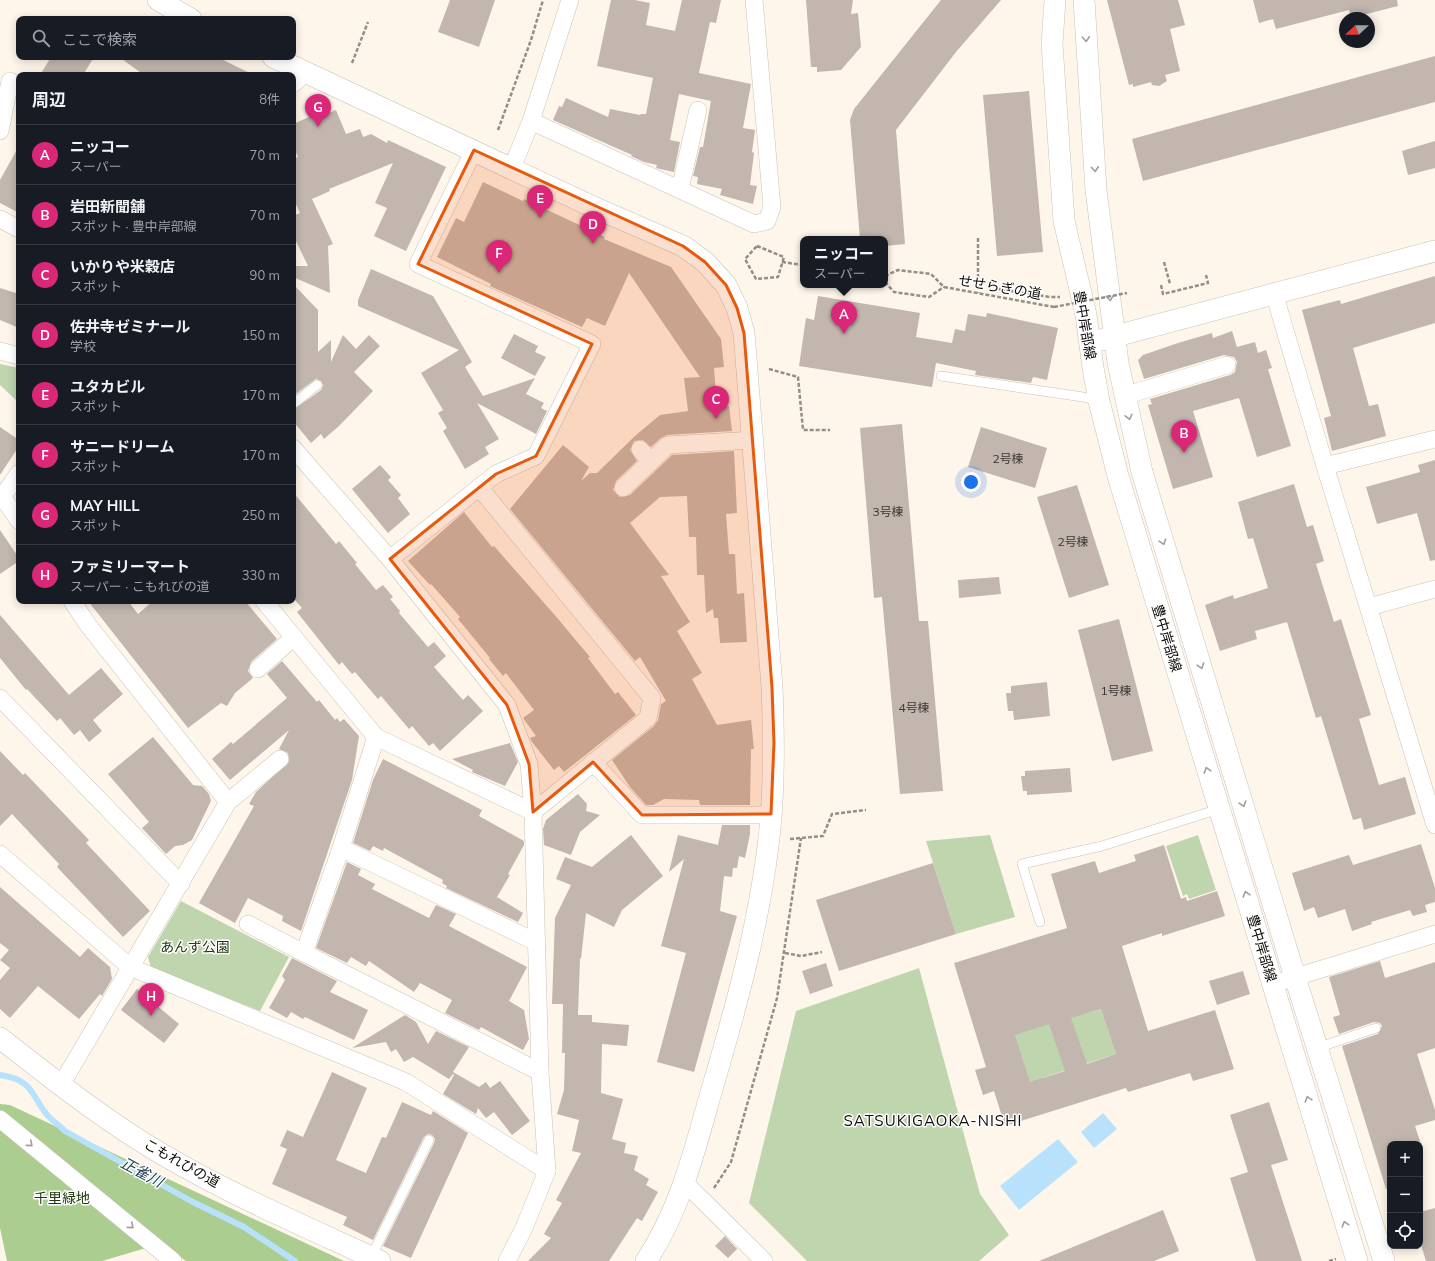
<!DOCTYPE html>
<html lang="ja">
<meta charset="utf-8">
<style>
:root{--surface:#171b24;--page:#242831;--text:#f1f3f6;--muted:#9ea1a6;--line:#363941;--accent:#db2777}
body{margin:0;font-family:Mulish,"Noto Sans JP",sans-serif;background:var(--page);color:var(--text)}
.controls{position:absolute;right:12px;bottom:12px;display:grid;overflow:hidden;border-radius:8px;box-shadow:0 2px 10px #0003}
.controls button{width:36px;height:36px;display:grid;place-items:center;padding:0;border:0;border-bottom:1px solid var(--line);background:var(--surface);color:var(--text);font:20px sans-serif}
.compass{position:absolute;left:1339px;top:12px;width:36px;height:36px;border-radius:50%;background:var(--surface);box-shadow:0 2px 10px #0003;rotate:248deg}
.you{position:absolute;left:971px;top:482px;width:14px;height:14px;margin:-10px;border:3px solid #fff;border-radius:50%;background:#1a73e8;box-shadow:0 0 0 6px #1a73e833}
.badge{display:grid;place-items:center;width:26px;height:26px;border-radius:50%;background:var(--accent);color:#fff;font-size:13px;font-weight:700}
.pin{position:absolute;translate:-50% -33px;filter:drop-shadow(0 1px 2px #0008)}
.pin::after{content:'';position:absolute;top:21px;width:14px;height:12px;background:inherit;clip-path:polygon(0 0,100% 0,50% 100%)}
.popup{position:absolute;left:800px;top:236px;width:88px;height:52px;box-sizing:border-box;display:grid;place-content:center;border-radius:8px;background:var(--surface);filter:drop-shadow(0 1px 3px #0005);font-size:13px;white-space:nowrap;color:var(--muted)}
.popup b{font-size:15px;color:var(--text)}
.popup::after{content:'';position:absolute;left:50%;top:100%;margin-left:-8px;border:8px solid transparent;border-top-color:var(--surface)}
.list{margin:0;padding:0;list-style:none}
h2{display:flex;justify-content:space-between;align-items:center;height:52px;margin:0;padding:0 16px;font-size:17px}
h2 small{font-size:13px;font-weight:400;color:var(--muted)}
.list li{display:grid;grid-template-columns:26px 1fr auto;gap:12px;align-items:center;box-sizing:border-box;height:60px;padding:0 16px;border-top:1px solid var(--line)}
.list b{display:block;font-size:15px;white-space:nowrap}
.list p{margin:0;font-size:13px;white-space:nowrap;color:var(--muted)}
.list em{font-size:13px;font-style:normal;color:var(--muted)}
.icon{flex:none;width:22px;height:22px;fill:none;stroke:currentColor;stroke-width:2;stroke-linecap:round;stroke-linejoin:round}
.map{position:relative;flex:none;width:1435px;height:1261px;overflow:hidden}
.search{position:absolute;background:var(--surface);box-shadow:0 2px 10px #0003;left:16px;top:16px;width:280px;height:44px;display:flex;align-items:center;gap:10px;box-sizing:border-box;padding:0 14px;border-radius:8px;color:var(--muted);font-size:15px}
.panel{position:absolute;background:var(--surface);box-shadow:0 2px 10px #0003;left:16px;top:72px;width:280px;height:532px;border-radius:8px}
.map>svg:first-child{display:block}
.green{fill:#bed5ae}
.forest{fill:#abce90}
.water{fill:#b8e2fb}
.lines{fill:none;stroke-linecap:round;stroke-linejoin:round}
.stream{stroke:#b8e2fb;stroke-width:6}
.building{fill:#c2b6ae;fill-rule:evenodd}
.service-casing{stroke:#cbc2b8;stroke-width:10}
.minor-casing{stroke:#cbc2b8;stroke-width:18}
.tertiary-casing{stroke:#cbc2b8;stroke-width:22}
.path{stroke:#948e86;stroke-width:2.5;stroke-dasharray:4 2;stroke-linecap:butt}
.service{stroke:#fff;stroke-width:9}
.minor{stroke:#fff;stroke-width:17}
.tertiary{stroke:#fff;stroke-width:21}
.path-bridge{stroke:#948e86;stroke-width:2.5;stroke-dasharray:4 2;stroke-linecap:butt}
.oneway{stroke:#9f9e9c}
.marked{fill:#e8590c;fill-opacity:0.2;stroke:#e8590c;stroke-width:3;stroke-linejoin:round}
.labels{text-anchor:middle;dominant-baseline:central;stroke-width:3;stroke-linejoin:round;paint-order:stroke}
.number-label{font-size:12px;fill:#3b3632}
.street-label{font-size:14px;fill:#0e0c08;stroke:#fff}
.park-label{font-size:14px;fill:#23390d;stroke:#fff}
.neighbourhood-label{font-size:15px;letter-spacing:1px;fill:#0e0c08;stroke:#fff}
.water-label{font-size:15px;font-style:italic;fill:#19394b;stroke:#fff}
</style>
<div class="map">
<svg width="1435" height="1261" viewBox="0 0 1435 1261">
<rect width="100%" height="100%" fill="#fff6eb"/>
<!-- green -->
<g class="green">
<path d="M0,364l19,4v35l-19,-18z"/>
<path d="M990,835l25,82 -59,17 -30,-93z"/>
<path d="M1198,835l18,55 -27,9 -2,-5 -4,2 -17,-50z"/>
<path d="M181,901l108,56 -29,54 -109,-43 -3,-11z"/>
<path d="M919,968l61,226 29,41 -30,26h-172l-58,-58 47,-192z"/>
<path d="M1000,990l84,24 17,-5 15,45 -74,24 -5,27z"/>
</g>
<!-- forest -->
<path class="forest" d="M0,1104l10,1 334,156h-158l-23,-18 -61,18h-95l-7,-33z"/>
<!-- water -->
<g class="water">
<path d="M1103,1113l14,16 -23,19 -13,-16z"/>
<path d="M1058,1139l20,23 -59,48 -19,-24z"/>
</g>
<g class="lines">
<!-- stream -->
<path class="stream" d="M0,1075c34,5 30,19 48,41 5,5 12,10 17,15l126,70 53,26 51,34"/>
</g>
<!-- building -->
<g class="building">
<path d="M450,0h45l-16,47 -41,-15z"/>
<path d="M611,0h24l15,3 -4,22 29,6 7,-31h39l-5,23 -6,-1 -11,51 52,11 -8,44 12,2 -3,22 2,1 -4,32 7,1 -4,18 -33,-9 2,-6 -25,-5 1,-7 -5,-1 7,-29h3l8,-46 -32,-7 -9,46 10,2 -6,30 -18,-4 1,-3 -13,-3 -13,-6 1,-1 -79,-35 6,-14 3,1 4,-9 42,19 2,-8 30,6 1,-1h5l7,-36 -56,-12z"/>
<path d="M806,0h47l-2,14 7,-1 3,34 -20,23 -24,2v-5h-6z"/>
<path d="M941,0h60l-45,52 -60,78 9,114 -20,2v-7h-25l-10,-119 4,-11z"/>
<path d="M1107,0h71l7,25 -15,4 10,42 -15,4 2,6 -8,5 -7,-1 -1,-3 -18,5v-3l-4,1z"/>
<path d="M1253,0h144l1,6 -47,12 -2,-8 -73,19 -3,-10 -14,4z"/>
<path d="M1435,56v46l-292,79 -11,-42z"/>
<path d="M51,57h43l-11,18h-43z"/>
<path d="M119,57h98l37,18h-110z"/>
<path d="M1029,91l14,161 -46,4 -14,-161z"/>
<path d="M336,110l10,24 14,-5 3,8 8,-3 16,9 1,-3 58,27 -40,84 -32,-15 13,-28 -12,-5 18,-40 -64,26 1,2 -18,8 21,45 -5,2 2,47 -37,-16v-11h15l-15,-31v-19l7,-3 -7,-15v-39l5,-2 -5,-12v-21l23,-10 1,4z"/>
<path d="M1435,141v27l-27,7 -6,-24z"/>
<path d="M19,146v67l-19,-10v-23z"/>
<path d="M483,182l40,19 1,-2 81,38 -1,2 67,28 50,72 3,28 -10,1 3,40 12,-2 3,25 -65,4 -6,3 -10,9 -8,-7 -9,1 -4,9 7,11 -21,20 -3,9 7,7 10,-2 42,-40 62,-4 3,62 -11,1 3,40h6l2,40 7,-1 3,49 -27,1 -2,-25h-4l-1,-9 -7,4 -2,-38h-7l-1,-38h-7l-2,-41 -27,1 -30,26 39,52 -8,1 29,46 -13,9 25,42 -10,6 25,46 34,-5 3,29h-3l-1,56h-50l-1,-5 -35,-1 -11,6h-7l-16,-18 -18,-27 42,-34 4,-6 3,-16 5,-3 -26,-44 -5,4 -125,-152 53,-64 26,22 -8,14 9,-8h7l38,-37 25,-21 28,-4 -4,-33 16,-1 -71,-104 -24,53 -18,-8 -5,9 -92,-41 1,-2 -54,-27 19,-39 8,4z"/>
<path d="M371,269l62,27 39,66 -7,5 18,29 52,-18 -9,16 18,9 -3,5 6,3 -11,23 -59,-31 22,36 -14,8 4,7 -24,15 -22,-38 4,-3 -9,-15 5,-3 -22,-37 38,-23 -101,-44v-6z"/>
<path d="M1435,276v47l-82,25 16,58 9,-2 8,32 -54,15 -8,-33 7,-2 -29,-106 38,-10 1,4z"/>
<path d="M293,284l25,26v42l13,-12v22l12,-27 13,14 13,-14 11,11 -26,26 19,19 -34,35 -15,13 -3,-5 -10,9 -18,-22v-11l28,-20 2,-5 -2,-4 -5,-2 -23,17z"/>
<path d="M0,288l19,6v34l-19,-8z"/>
<path d="M818,296l102,17 -4,24 36,6 3,-14 10,2 3,-17 18,3 1,-4 71,15 -11,52 -14,-3 -2,6 -56,-8 1,-4 -40,-8 -4,24 -133,-21 7,-48 8,2z"/>
<path d="M1232,331l5,16 18,-5 3,11 8,-3 6,18 -4,1 23,77 -34,11 -18,-59 -46,13 20,66 -40,12 -25,-84 4,-1 -2,-5 80,-24 5,-3 2,-10 -3,-5 -10,-2 -80,24 -6,-19 5,-5 35,-12 34,-10 1,5z"/>
<path d="M514,334l24,12 -3,6 11,5 -11,19 -34,-18z"/>
<path d="M902,424l17,197h9l15,170 -43,3 -18,-197 -8,1 -14,-170z"/>
<path d="M0,427l19,13v6l-19,29z"/>
<path d="M981,427l66,21 -12,40 -67,-21z"/>
<path d="M1435,460v100l-5,1 -13,-48 -40,11 -11,-37 54,-15 -2,-7z"/>
<path d="M380,465l11,12 -3,3 13,15 -3,3 12,16 -22,19 -36,-44z"/>
<path d="M1294,484l13,43 6,-2 11,36 -8,3 18,58 7,-3 30,96 -12,4 20,66 26,-8 11,37 -52,16 -3,-12 -8,2 -32,-104 -5,2 -29,-96 -32,9 2,8 -37,12 -15,-46 28,-10 1,4 34,-11 -15,-50 -5,1 -10,-37z"/>
<path d="M1077,485l32,100 -40,13 -32,-101z"/>
<path d="M293,492l43,52 3,-3 18,22 -2,1 21,26 7,-5 10,12 -3,2 10,12 -1,2 29,34 6,-5 12,14 -12,11 29,33 5,-5 15,16 -43,40 -7,-8 -4,3 -17,-20 -3,3 -28,-33 -3,3 -23,-27 -3,2 -10,-12 -3,3 -42,-53 5,-4 -9,-10z"/>
<path d="M464,512l28,35 2,-1 59,67 37,44 -2,1 27,36 3,-2 18,23 -72,57 -5,-6 -5,4 -22,-28 -2,-4 6,-2 -13,-18 11,-8 -28,-37 -3,3 -14,-17 1,-1 -32,-39 2,-2 -29,-33 -1,1 -22,-24z"/>
<path d="M0,530l19,28v3l-19,13z"/>
<path d="M999,577l2,17 -42,4 -1,-18z"/>
<path d="M88,601h40l10,13 15,-13h92l32,38 -26,23 -3,9 5,7 -18,15 -8,13 -6,-3 -33,25z"/>
<path d="M0,615l69,80 32,-27 22,26 -30,26 9,11 -13,11 -9,-12 -6,5 -14,-17 -3,3 -30,-32 -1,1 -26,-32z"/>
<path d="M1119,619l34,132 -41,10 -34,-131z"/>
<path d="M282,661l35,41 2,-2 16,20 2,-2 3,4 4,-3 15,17 -7,44 -51,151 -19,-10 1,-5 -35,-18 -13,25 -36,-20 55,-97 -5,-2 7,-12 33,-30 -1,-9 -9,-4 10,-19 -59,50 -18,-21 19,-17 2,2 54,-46 -20,-24z"/>
<path d="M1047,682l3,34 -36,4 -1,-9h-5l-2,-18h5v-7z"/>
<path d="M153,737l40,48 9,1 7,8 2,7 -19,39 -9,5 -8,1 -9,8 -24,-26 7,-6 -41,-48z"/>
<path d="M510,743l8,19 -13,24 -33,-14 1,-2 -21,-11z"/>
<path d="M0,751l23,24 2,-2 64,67 -3,3 64,68 -27,26 -66,-70 2,-3 -47,-50 -12,12z"/>
<path d="M383,759l99,51 -3,6 45,25v4l-16,29 2,1 -13,22 26,16 -5,9 -72,-34 1,-2 -5,-3 1,-3 -59,-32 -1,3 -10,-5 -3,5 -17,-8 20,-63z"/>
<path d="M1070,768l2,24 -45,3v-4h-4l-2,-15h4v-5z"/>
<path d="M578,794l9,10 -1,7 14,4 -20,17 -9,23 -27,-10 -1,-16 3,-9z"/>
<path d="M722,825h28v9l-5,24 -6,-2 -2,12h-4l-1,9 -8,-1 -4,35 17,5 -43,156 -37,-10 29,-109 -25,-7 23,-87 -15,13 9,-37 40,10z"/>
<path d="M631,835l32,41 -41,34 -8,17 -28,-14 -5,46 -1,-1 -2,57h14v7l37,3 -2,21 -25,-2 -1,49 22,6 -11,40 14,4 -2,10 14,3 -4,14 15,9 -3,6 12,7 -16,29 -5,-3 -28,43h-81l23,-23 -7,-4 18,-31 -6,-3 25,-47 -9,-2 7,-31 -22,-6 7,-24 1,-37h-3l1,-49h-11l3,-86 16,-33 -15,-6 9,-22 27,10z"/>
<path d="M1421,844l14,44v14l-10,3 2,7 -14,4 -3,-6 -39,12 1,2 -20,7 -7,-22 -27,9 -4,-11 -10,4 -12,-38 57,-18 4,10z"/>
<path d="M1164,845l17,54 5,-2 1,4 30,-10 8,25 -63,20v-3l-40,13 26,85 67,-21 19,59 -41,12 -3,-8 -62,19 -2,-4 -121,38 -11,-35 -11,4 -8,-25 11,-3 -32,-104 113,-35 -16,-54 44,-13 4,12 37,-12 -2,-6zM1101,1009l15,45 -29,10 -16,-46zM1049,1024l16,47 -35,11 -15,-47z"/>
<path d="M347,862l14,7 -3,6 17,9 -3,5 57,29 7,-13 20,9 -7,12 78,41 -18,34 15,9 5,29 -6,11 -42,-23 -2,3 -34,-17 7,-13 -32,-17 -6,9 -45,-31 -3,5 -15,-9 -4,6 -31,-15z"/>
<path d="M933,863l23,71 -117,37 -23,-71z"/>
<path d="M0,887l80,70 8,-9 22,19 2,12 -10,17 -2,-2 -21,25 -41,-33 -28,32 -10,-9v-29l10,-12 -10,-8 9,-10 -9,-7z"/>
<path d="M292,958l45,23 -7,11 38,18 -14,30 -49,-23 -2,2 -12,-7 -4,6 -18,-10 16,-28 -3,-4z"/>
<path d="M1380,961l5,17 50,-16v86l-18,6 18,56v10l-20,6 6,18h-31v45h-4l-44,-143 36,-12 4,-8 -2,-3 -6,-1 -35,12 -6,-17 7,-2 -11,-38z"/>
<path d="M826,963l7,23 -23,8 -8,-23z"/>
<path d="M1243,971l7,23 -33,11 -8,-24z"/>
<path d="M137,989l42,35 -15,19 -43,-33z"/>
<path d="M405,1015l11,7 12,22 8,-13 33,16 -16,25 26,15 7,-5 4,6 10,-7 30,40 -18,14 -18,-23 -8,6 -8,-10 -2,6 -33,-20 11,-19 -1,-1 -4,5 -36,-22 -9,5 -8,-13 -5,3 -5,-10 -34,6z"/>
<path d="M332,1072l35,16 -31,72 30,13 16,-36 4,1 16,-36 29,13 2,-4 35,22 -57,125 -28,-12 51,-103 1,-4 -3,-4 -4,-1 -4,3 -51,103 -30,-15 4,-8 -75,-33 15,-35 -7,-3 7,-16 16,7z"/>
<path d="M1269,1102l19,58 -17,5 31,96h-46l-26,-83 18,-6 -18,-57z"/>
<path d="M1435,1208v53h-9l-6,-19v-30z"/>
<path d="M1163,1210l16,41 -25,10h-115z"/>
<path d="M725,1236l12,13 -9,9 -13,-12z"/>
</g>
<g class="lines">
<defs>
<g id="service">
<path d="M941,376l142,21 16,4"/>
<path d="M293,404l24,-19"/>
<path d="M1040,922l-18,-58 80,-18 117,-37"/>
<path d="M1317,1048l59,-20"/>
<path d="M371,1257l58,-117"/>
</g>
<g id="minor">
<path d="M293,84l14,-12"/>
<path d="M531,121l223,103 13,-3 5,-14 -18,-207"/>
<path d="M0,131l10,-50"/>
<path d="M512,168l19,-47 39,-121"/>
<path d="M680,189l18,-79"/>
<path d="M0,219l19,10"/>
<path d="M1274,293l51,173 110,359"/>
<path d="M0,351l19,5"/>
<path d="M1124,396l103,-31"/>
<path d="M293,448l97,111 117,146 22,59 4,48 7,260 7,99 -23,57 -17,33"/>
<path d="M640,449l11,13"/>
<path d="M1325,466l110,-27"/>
<path d="M623,488l45,-43 85,-5"/>
<path d="M2,496l17,25"/>
<path d="M0,500l19,-27"/>
<path d="M390,559l106,-85 40,-18 56,-112 -174,-80 56,-114"/>
<path d="M72,601l16,24 140,177"/>
<path d="M264,601l112,136 157,75 115,-94 4,-20 -173,-211"/>
<path d="M1369,607l66,-18"/>
<path d="M258,669l36,-32"/>
<path d="M0,698l181,186"/>
<path d="M376,737l-35,111 -37,105 236,119"/>
<path d="M593,762l49,53h114l15,-1"/>
<path d="M341,848l195,94"/>
<path d="M0,854l130,113 276,115 141,89"/>
<path d="M248,924l56,29"/>
<path d="M1273,984l162,-50"/>
<path d="M61,1085l167,-283 52,-43"/>
<path d="M0,1119l173,142"/>
<path d="M685,1183l79,78"/>
</g>
<g id="tertiary">
<path d="M158,0l33,19"/>
<path d="M1055,0l-3,44 12,177 22,94 7,53 6,33 19,75 239,785"/>
<path d="M1084,0l12,190 22,173 24,109 153,505 89,284"/>
<path d="M273,57l316,148 94,41 22,16 21,23 11,23 7,25 28,354c2,50 3,101 -3,151 -10,88 -34,173 -59,258 -16,57 -31,116 -64,165"/>
<path d="M1101,340l334,-89"/>
<path d="M0,1038c46,36 93,73 142,104 75,47 158,82 238,119"/>
</g>
</defs>
<!-- service casing -->
<use href="#service" class="service-casing"/>
<!-- minor casing -->
<use href="#minor" class="minor-casing"/>
<!-- tertiary casing -->
<use href="#tertiary" class="tertiary-casing"/>
<!-- path -->
<g class="path">
<path d="M352,63l16,-41"/>
<path d="M498,130l33,-90 12,-40"/>
<path d="M978,238v55"/>
<path d="M757,246l27,11 -6,20 -22,2 -11,-20z"/>
<path d="M782,262l21,3"/>
<path d="M1164,262l6,22"/>
<path d="M885,276l13,-6 33,4 13,13 110,20"/>
<path d="M885,282l9,10 35,5 15,-10"/>
<path d="M1161,285l2,9 45,-11 -2,-8"/>
<path d="M998,289l52,8h10"/>
<path d="M769,369l29,8 5,53h27"/>
<path d="M790,839l33,-3 9,-22 34,-4"/>
<path d="M785,953l16,3 21,-4"/>
<path d="M714,1188l17,-26 46,-164 24,-160"/>
<path d="M1329,1261l7,-2"/>
</g>
<!-- service -->
<use href="#service" class="service"/>
<!-- minor -->
<use href="#minor" class="minor"/>
<!-- tertiary -->
<use href="#tertiary" class="tertiary"/>
<!-- path-bridge -->
<path class="path-bridge" d="M1054,307l73,-14"/>
</g>
<!-- one-way arrows -->
<defs><path id="oneway-chevron" d="M-2-3.5L2.5 0L-2 3.5" fill="none" stroke-width="1.6" stroke-linecap="round" stroke-linejoin="round"/></defs>
<g class="oneway">
<use href="#oneway-chevron" transform="translate(1086 39) rotate(87)"/>
<use href="#oneway-chevron" transform="translate(1095 169) rotate(86)"/>
<use href="#oneway-chevron" transform="translate(1110 298) rotate(83)"/>
<use href="#oneway-chevron" transform="translate(1129 417) rotate(77)"/>
<use href="#oneway-chevron" transform="translate(1163 542) rotate(73)"/>
<use href="#oneway-chevron" transform="translate(1201 666) rotate(73)"/>
<use href="#oneway-chevron" transform="translate(1207 770) rotate(-107)"/>
<use href="#oneway-chevron" transform="translate(1243 804) rotate(73)"/>
<use href="#oneway-chevron" transform="translate(1246 894) rotate(-107)"/>
<use href="#oneway-chevron" transform="translate(1308 1099) rotate(-107)"/>
<use href="#oneway-chevron" transform="translate(30 1144) rotate(40)"/>
<use href="#oneway-chevron" transform="translate(1345 1224) rotate(-107)"/>
<use href="#oneway-chevron" transform="translate(131 1226) rotate(40)"/>
</g>
<!-- marked area -->
<path class="marked" d="M474,150l209,96 22,16 21,23 11,23 7,25 28,354 2,56 -3,71 -129,1 -49,-53 -60,50 -4,-48 -22,-59 -117,-146 106,-85 40,-18 56,-112 -174,-80z"/>
<g class="labels">
<!-- number labels -->
<g class="number-label">
<text x="1008" y="458">2号棟</text>
<text x="888" y="511">3号棟</text>
<text x="1073" y="541">2号棟</text>
<text x="1116" y="690">1号棟</text>
<text x="914" y="707">4号棟</text>
</g>
<!-- street labels -->
<g class="street-label">
<text transform="translate(1000 287) rotate(10)">せせらぎの道</text>
<text transform="translate(1085 325) rotate(80)">豊中岸部線</text>
<text transform="translate(1167 638) rotate(73)">豊中岸部線</text>
<text transform="translate(1262 948) rotate(73)">豊中岸部線</text>
<text transform="translate(182 1163) rotate(29)">こもれびの道</text>
</g>
<!-- park labels -->
<g class="park-label">
<text x="195" y="947">あんず公園</text>
<text x="62" y="1198">千里緑地</text>
</g>
<!-- neighbourhood labels -->
<g class="neighbourhood-label">
<text x="933" y="1120">SATSUKIGAOKA-NISHI</text>
</g>
<!-- water labels -->
<g class="water-label">
<text transform="translate(142 1172) rotate(28)">正雀川</text>
</g>
</g>
</svg>
<div class="controls">
<button>+</button>
<button>−</button>
<button><svg class="icon" aria-label="locate" viewBox="0 0 24 24"><circle cx="12" cy="12" r="6"/><path d="M12 2v4M12 18v4M2 12h4M18 12h4"/></svg></button>
</div>
<svg class="compass" viewBox="-18 -18 36 36"><path d="M0-13l5 13h-10z" fill="#e53935"/><path d="M0 13l5-13h-10z" fill="#9ea1a6"/></svg>
<div class="you"></div>
<div class="pin badge" style="left:844px;top:334px">A</div>
<div class="popup"><b>ニッコー</b>スーパー</div>
<div class="pin badge" style="left:1184px;top:453px">B</div>
<div class="pin badge" style="left:716px;top:419px">C</div>
<div class="pin badge" style="left:593px;top:244px">D</div>
<div class="pin badge" style="left:540px;top:218px">E</div>
<div class="pin badge" style="left:499px;top:273px">F</div>
<div class="pin badge" style="left:318px;top:127px">G</div>
<div class="pin badge" style="left:151px;top:1016px">H</div>
<div class="search"><svg class="icon" aria-label="search" viewBox="0 0 24 24"><circle cx="10" cy="10" r="6"/><path d="M15 15l6 6"/></svg>ここで検索</div>
<section class="panel">
<h2>周辺<small>8件</small></h2>
<ul class="list">
<li><span class="badge">A</span><div><b>ニッコー</b><p>スーパー</p></div><em>70 m</em></li>
<li><span class="badge">B</span><div><b>岩田新聞舗</b><p>スポット · 豊中岸部線</p></div><em>70 m</em></li>
<li><span class="badge">C</span><div><b>いかりや米穀店</b><p>スポット</p></div><em>90 m</em></li>
<li><span class="badge">D</span><div><b>佐井寺ゼミナール</b><p>学校</p></div><em>150 m</em></li>
<li><span class="badge">E</span><div><b>ユタカビル</b><p>スポット</p></div><em>170 m</em></li>
<li><span class="badge">F</span><div><b>サニードリーム</b><p>スポット</p></div><em>170 m</em></li>
<li><span class="badge">G</span><div><b>MAY HILL</b><p>スポット</p></div><em>250 m</em></li>
<li><span class="badge">H</span><div><b>ファミリーマート</b><p>スーパー · こもれびの道</p></div><em>330 m</em></li>
</ul>
</section>
</div>
